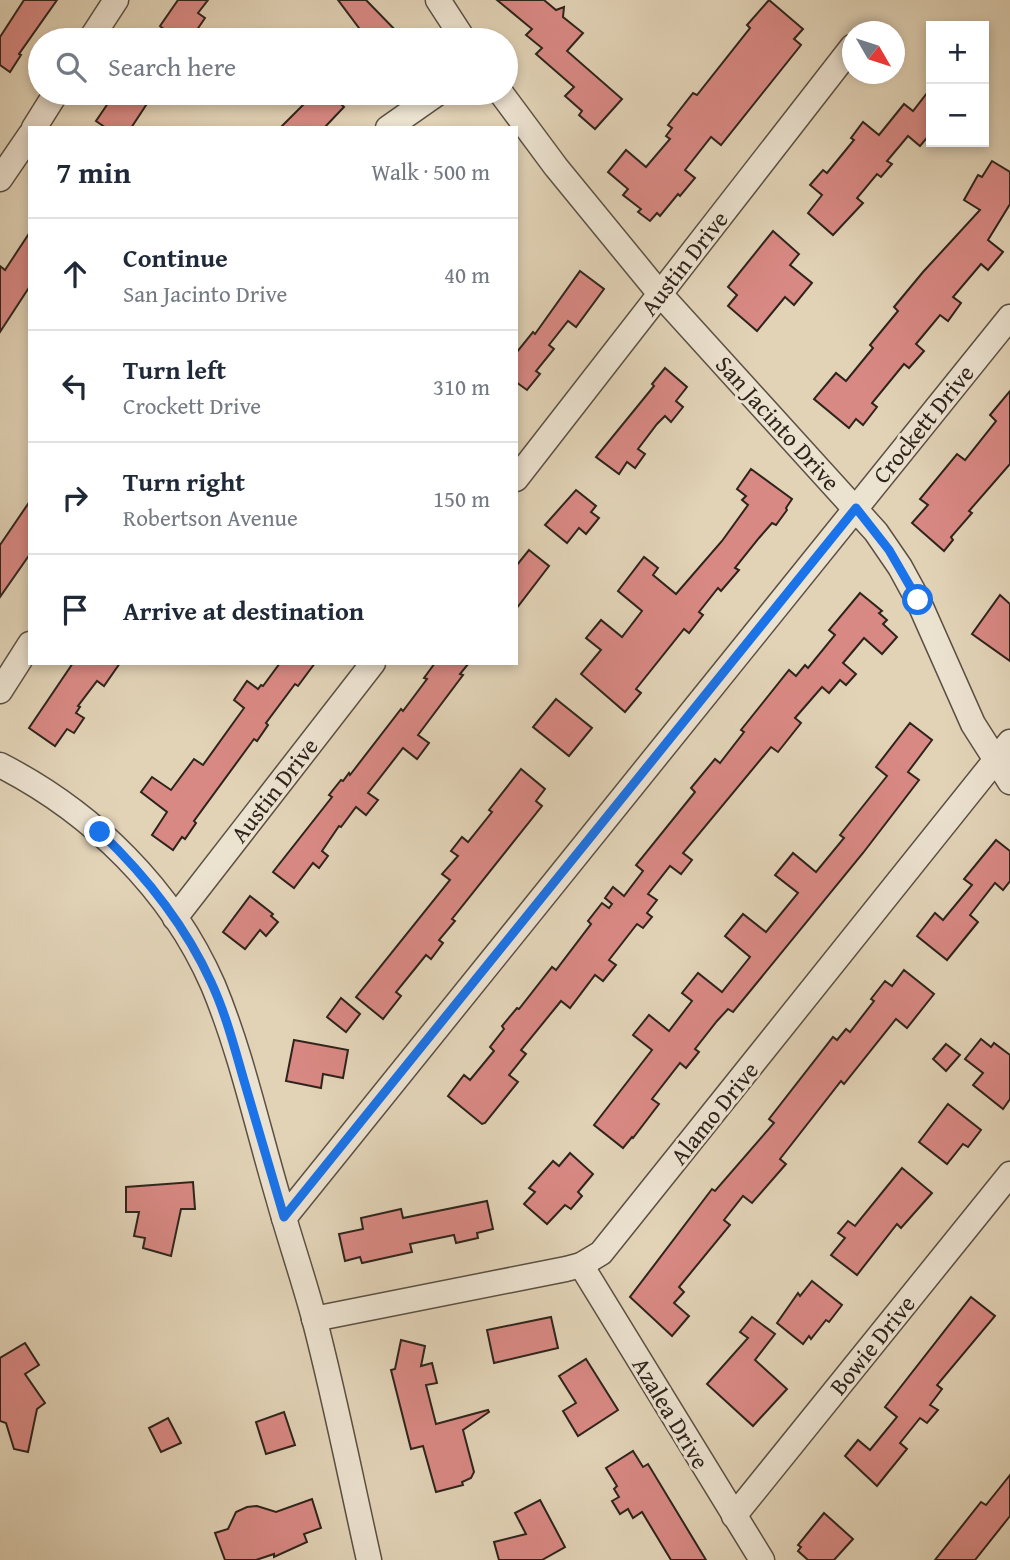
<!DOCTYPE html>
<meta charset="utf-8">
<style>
:root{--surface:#fff;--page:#f2f2f3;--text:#1f2937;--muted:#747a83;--line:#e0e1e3}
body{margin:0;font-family:"Gentium Book Plus",serif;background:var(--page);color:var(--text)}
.controls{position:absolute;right:21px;top:21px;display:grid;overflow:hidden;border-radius:0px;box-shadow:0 4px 10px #0003}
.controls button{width:63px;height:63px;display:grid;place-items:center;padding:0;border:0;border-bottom:2px solid var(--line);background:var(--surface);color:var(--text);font:35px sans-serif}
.compass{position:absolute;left:842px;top:21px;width:63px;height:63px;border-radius:50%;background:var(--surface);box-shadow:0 4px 10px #0003;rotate:129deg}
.stop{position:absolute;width:21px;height:21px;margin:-16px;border:5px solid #1a73e8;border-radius:50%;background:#fff}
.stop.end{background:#1a73e8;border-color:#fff;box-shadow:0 2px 7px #0008}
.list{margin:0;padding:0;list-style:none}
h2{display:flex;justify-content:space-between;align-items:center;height:91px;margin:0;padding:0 28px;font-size:30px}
h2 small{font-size:23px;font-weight:400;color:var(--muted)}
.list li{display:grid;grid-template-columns:46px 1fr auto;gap:21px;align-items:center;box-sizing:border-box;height:112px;padding:0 28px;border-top:2px solid var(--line)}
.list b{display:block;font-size:26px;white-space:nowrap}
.list p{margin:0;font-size:23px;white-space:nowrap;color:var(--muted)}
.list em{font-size:23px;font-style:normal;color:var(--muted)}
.icon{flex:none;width:38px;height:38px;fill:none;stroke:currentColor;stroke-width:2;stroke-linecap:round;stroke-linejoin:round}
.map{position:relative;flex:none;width:1010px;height:1560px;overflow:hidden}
.search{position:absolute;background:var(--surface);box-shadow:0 4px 10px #0003;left:28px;top:28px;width:490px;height:77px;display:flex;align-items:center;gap:18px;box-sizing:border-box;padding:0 24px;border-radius:38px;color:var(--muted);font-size:26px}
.panel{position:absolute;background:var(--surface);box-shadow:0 4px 10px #0003;left:28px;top:126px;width:490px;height:539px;border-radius:0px}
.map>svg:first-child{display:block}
.building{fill:#d98984;stroke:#2e241c;stroke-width:2}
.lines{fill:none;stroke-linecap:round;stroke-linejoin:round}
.street-casing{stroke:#5b5043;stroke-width:27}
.street{stroke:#ece2d0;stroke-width:24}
.route{stroke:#1a73e8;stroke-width:9}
.labels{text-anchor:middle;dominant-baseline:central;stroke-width:6;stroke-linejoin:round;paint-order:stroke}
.street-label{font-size:24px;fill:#2e241c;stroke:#ece2d0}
</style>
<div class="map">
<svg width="1010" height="1560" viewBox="0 0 1010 1560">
<rect width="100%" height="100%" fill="#e2d3b7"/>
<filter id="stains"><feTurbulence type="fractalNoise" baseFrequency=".00286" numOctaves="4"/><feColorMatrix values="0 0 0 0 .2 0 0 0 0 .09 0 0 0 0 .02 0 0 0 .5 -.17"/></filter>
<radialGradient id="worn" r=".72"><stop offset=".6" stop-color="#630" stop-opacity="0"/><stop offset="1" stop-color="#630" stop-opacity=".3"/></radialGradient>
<!-- building -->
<g class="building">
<path d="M24,0h33l-38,54 2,1 -11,17 -10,-7v-28z"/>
<path d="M178,0h30l-10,13 7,5 -15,22h-32l7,-10 -5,-4z"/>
<path d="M338,0h28l39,40h-37z"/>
<path d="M497,0h47l12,10 8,-3 -1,10 20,16 -16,18 55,48 -27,30 -16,-14 3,-4 -17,-15 9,-9 -38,-33 6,-6 -16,-13 6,-6z"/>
<path d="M769,0l34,29 -9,10 7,6 -80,100 -10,-8 -26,33 10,8 -15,18 -2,-2 -18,22 -3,-3 -7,8 -12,-9 3,-3 -18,-14 5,-6 -20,-17 18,-22 20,17 24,-28 -4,-3 6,-8 -4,-3 25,-32 4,2 53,-67 -3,-3z"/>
<path d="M931,88v45l-11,13 -12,-10 -21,25 5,3 -11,13 -4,-3 -20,24 6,5 -30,32 -25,-22 14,-18 -12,-10 13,-15 4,3 27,-33 -3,-2 12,-16 16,13 25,-31 9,7z"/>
<path d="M115,93h39l-23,35h-25l-10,-7z"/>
<path d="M293,93h37l14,14 -20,21h-44l24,-24z"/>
<path d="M992,161l18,11v32l-22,36 15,12 -15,18 -7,-6 -28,33 8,6 -13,18 -8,-6 -24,29 8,7 -15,17 -5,-4 -32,39 5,4 -14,18 -7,-6 -7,9 -35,-29 22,-26 10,8 27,-33 -3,-3 28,-34 -4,-4 29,-35 57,-62 -16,-10 14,-25 4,2z"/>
<path d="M773,231l26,23 -9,11 22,18 -18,22 -9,-8 -28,34 -29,-25 9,-11 -9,-8z"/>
<path d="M30,232v54l-30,46v-66l5,4z"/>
<path d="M580,271l24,18 -28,38 -8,-6 -19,24 5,4 -18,22 4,3 -13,16 -11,-8v-29l17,-21 2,2z"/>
<path d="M665,368l22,19 -11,14 7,6 -12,15 -6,-6 -8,8 -19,25 7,5 -10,14 -8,-6 -8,12 -23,-17 58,-71 -2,-2z"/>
<path d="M1010,391v73l-41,47 3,2 -21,24 2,3 -9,11 -32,-28 16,-18 -8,-6 37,-45 8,6 31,-39 -6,-6z"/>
<path d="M751,469l41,30 -6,9 1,2 -11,15 -4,-2 -13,15 -24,30 4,2 -18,21 -3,-3 -19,24 4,3 -14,18 -5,-4 -48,60 5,4 -16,19 -44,-38 20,-24 -15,-12 15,-18 21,17 20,-26 -24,-20 26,-34 14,11 -5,7 23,19 46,-53 26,-36 -6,-5 4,-4 -9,-7z"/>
<path d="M576,490l20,16 -5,6 8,6 -13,16 -7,-6 -12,15 -22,-18z"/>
<path d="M30,501v53l-30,43v-52z"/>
<path d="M529,550l20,16 -33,43v-43z"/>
<path d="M860,593l22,18 -3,2 8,7 -4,4 14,13 -15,17 -18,-16 -21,25 13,11 -10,11 -6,-5 -11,13 -7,-6 -27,31 6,5 -23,29 -7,-5 -88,106 9,7 -11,14 -11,-8 -22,28 9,6 -10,13 5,4 -9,11 -6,-4 -28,36 7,5 -13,16 -8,-6 -25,33 -9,-7 -40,49 5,4 -17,21 9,7 -33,41 -3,1 -34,-28 16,-21 6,5 24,-29 -4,-4 14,-18 -2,-3 15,-18 2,1 33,-42 4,3 35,-46 -3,-3 14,-18 7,5 3,-4 -7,-6 8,-11 11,9 19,-25 -7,-6 59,-73 -4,-4 24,-29 5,4 24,-31 -3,-2 48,-60 7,6 9,-11 3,3 27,-33 -6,-5z"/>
<path d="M1000,595l10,9v57l-38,-27z"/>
<path d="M73,663h47l-16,23 -7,-5 -19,25 2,1 -4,6 8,5 -10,15 -7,-4 -12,17 -26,-18z"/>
<path d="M280,663h35l-17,23 -3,-2 -29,39 2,2 -11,16 -3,-2 -60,82 2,2 -11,16 -3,-2 -9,13 -21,-15 15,-23 -26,-20 11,-15 19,13 23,-31 9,6 41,-57 -10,-8 13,-19 11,8 3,-4 2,1z"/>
<path d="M435,663h34l-9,11 3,1 -45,60 11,8 -12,16 -14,-11 -35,45 10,7 -12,15 -10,-8 -15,20 -2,-1 -17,25 6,5 -9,12 -6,-5 -19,25 -21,-16 59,-75 -3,-2 12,-15 2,1 6,-8 1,2 51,-66 2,2 24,-32 -3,-1z"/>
<path d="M556,699l36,29 -23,28 -36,-29z"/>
<path d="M910,723l22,17 -24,32 11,8 -56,73 -130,159 -5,-3 -11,12 -22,28 4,3 -13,16 -6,-5 -28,36 7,5 -26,34 -1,-1 -9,11 -29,-23 58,-75 -19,-15 16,-20 20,16 23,-30 -10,-8 16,-20 24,19 28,-35 -25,-21 18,-22 23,18 32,-39 -23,-18 18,-22 23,19 28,-34 -4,-3 47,-59 -11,-9z"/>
<path d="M521,769l24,20 -9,12 6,5 -90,113 3,2 -16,19 4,3 -12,16 -5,-4 -30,37 5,4 -18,23 -27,-22 94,-117 -8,-6 16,-18 -7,-5 11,-14 6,5 24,-30 -3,-2z"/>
<path d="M996,840l14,11v30l-7,9 -8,-7 -25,32 8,7 -31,38 -30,-24 18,-23 8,7 29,-35 -8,-6z"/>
<path d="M250,896l23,18 -2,2 7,6 -12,14 -6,-6 -15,19 -22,-17z"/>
<path d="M904,970l30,24 -27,34 -11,-9 -52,65 -3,-3 -61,78 6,5 -34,39 -9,-7 -19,24 6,5 -51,62 5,5 -10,11 15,13 -17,20 -42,-39 82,-108 3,2 59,-68 -5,-4 64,-82 4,3 9,-11 4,3 24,-31 -3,-2 14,-18 7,5z"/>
<path d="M341,998l19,16 -14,18 -19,-15z"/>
<path d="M981,1039l10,8 3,-4 16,12v44l-7,10 -30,-24 10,-12 -18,-14z"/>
<path d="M294,1040l54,10 -5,28 -20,-4 -2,14 -35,-7z"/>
<path d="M946,1044l14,11 -14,16 -13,-12z"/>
<path d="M948,1104l33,26 -13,17 -5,-3 -16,20 -28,-22z"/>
<path d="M570,1153l23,21 -15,18 4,4 -11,13 -6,-4 -18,19 -23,-20 11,-12 -6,-4 24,-27 6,5z"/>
<path d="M902,1168l30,25 -31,35 -4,-4 -40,51 -26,-20 14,-17 -7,-5 10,-12 7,5z"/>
<path d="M193,1182l2,27h-14l-10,47 -28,-8 2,-10 -11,-2 5,-24h-13v-25z"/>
<path d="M487,1201l6,28 -16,4 1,5 -22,5 -2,-8 -44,9 2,8 -50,11 -2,-6 -15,4 -6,-27 24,-5 -2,-11 40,-9 2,9z"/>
<path d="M812,1281l30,24 -13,17 -3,-2 -15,19 -2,-3 -6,8 -26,-21 21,-30 2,3z"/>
<path d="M971,1297l24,19 -58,69 5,4 -12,16 8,5 -11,13 -7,-5 -20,25 7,6 -30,37 -32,-30 13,-16 12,10 27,-33 -12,-10z"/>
<path d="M551,1317l7,31 -64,15 -7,-33z"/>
<path d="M752,1317l23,17 -20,26 32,29 -34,37 -46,-42 41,-46 -8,-6z"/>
<path d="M401,1340l24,6 -4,20 11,-3 5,20 -11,2 10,39 52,-14 1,2 -26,18 11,42 -3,6 -9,4 1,3 -27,7 -13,-46 -12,3 -20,-79 4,-1z"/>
<path d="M25,1343l14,22 -14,9 20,29 -8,6 -9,43 -14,-3 -8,-26 -6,-2v-63z"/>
<path d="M586,1359l32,51 -40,26 -15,-25 13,-8 -17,-27z"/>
<path d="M284,1412l11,33 -29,9 -10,-32z"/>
<path d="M168,1418l13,25 -20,9 -12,-24z"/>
<path d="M633,1451l10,16 5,-3 58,96h-35l-29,-48 -9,6 -5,-9 -8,5 -8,-13 7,-4 -5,-8 3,-3 -11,-18z"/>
<path d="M1010,1475v41l-35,44h-40l46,-58 5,3z"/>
<path d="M312,1499l9,29 -17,6 3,8 -33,15v-3l-18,6h-31l-10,-27 13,-4 8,-17 11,-5 10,-1 19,6z"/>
<path d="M540,1500l25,47 -23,13h-43l-5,-18 32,-8 -11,-21z"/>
<path d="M824,1513l29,26 -19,21h-26l-10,-9 3,-4 -3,-2z"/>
</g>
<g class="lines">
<defs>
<g id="street">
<path d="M438,0l26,40"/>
<path d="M90,40l26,-40"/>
<path d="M501,93l55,74 104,127 216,238 24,35 18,33 55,124 37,58"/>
<path d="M34,128l22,-35"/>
<path d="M388,128l50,-35"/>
<path d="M0,179l30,-44"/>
<path d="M516,479l336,-432"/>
<path d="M0,691l30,-47"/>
<path d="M0,765c92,47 171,124 213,220 28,67 44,141 65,212 11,40 25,80 36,121 21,80 37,162 55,242"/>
<path d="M175,918l198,-255"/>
<path d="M284,1218l726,-901"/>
<path d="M581,1265l181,295"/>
<path d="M314,1319l252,-50 15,-4 20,-12 409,-511"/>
<path d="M734,1516l276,-342"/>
</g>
</defs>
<!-- street casing -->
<use href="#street" class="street-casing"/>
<!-- street -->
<use href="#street" class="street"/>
</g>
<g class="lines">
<!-- route -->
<path class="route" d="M100,832c45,43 85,93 111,150 15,32 24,68 34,102 13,44 26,89 39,133l572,-709 33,42 29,50"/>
</g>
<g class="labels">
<!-- street labels -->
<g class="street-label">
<text transform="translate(684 263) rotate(-52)">Austin Drive</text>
<text transform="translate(778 423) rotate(48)">San Jacinto Drive</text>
<text transform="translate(923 424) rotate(-51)">Crockett Drive</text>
<text transform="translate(274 790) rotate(-52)">Austin Drive</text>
<text transform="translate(714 1113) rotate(-51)">Alamo Drive</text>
<text transform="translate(872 1345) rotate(-51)">Bowie Drive</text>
<text transform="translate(671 1413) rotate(59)">Azalea Drive</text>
</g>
</g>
<rect width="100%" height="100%" filter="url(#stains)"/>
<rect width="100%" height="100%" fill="url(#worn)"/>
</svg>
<div class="controls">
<button>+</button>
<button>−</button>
</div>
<svg class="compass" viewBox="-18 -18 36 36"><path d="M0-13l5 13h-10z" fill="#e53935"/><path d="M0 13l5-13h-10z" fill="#747a83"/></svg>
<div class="stop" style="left:918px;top:600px"></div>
<div class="stop end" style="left:100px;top:832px"></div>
<div class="search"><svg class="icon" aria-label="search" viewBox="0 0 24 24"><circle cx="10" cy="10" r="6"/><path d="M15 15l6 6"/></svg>Search here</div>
<section class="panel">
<h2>7 min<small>Walk · 500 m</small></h2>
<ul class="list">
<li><svg class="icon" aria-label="ahead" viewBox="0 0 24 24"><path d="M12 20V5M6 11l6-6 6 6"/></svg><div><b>Continue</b><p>San Jacinto Drive</p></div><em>40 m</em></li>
<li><svg class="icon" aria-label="left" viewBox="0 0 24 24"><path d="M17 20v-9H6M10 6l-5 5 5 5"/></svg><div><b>Turn left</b><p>Crockett Drive</p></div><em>310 m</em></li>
<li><svg class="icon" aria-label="right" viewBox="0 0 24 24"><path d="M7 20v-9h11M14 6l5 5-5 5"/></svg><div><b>Turn right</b><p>Robertson Avenue</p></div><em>150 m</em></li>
<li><svg class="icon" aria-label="arrive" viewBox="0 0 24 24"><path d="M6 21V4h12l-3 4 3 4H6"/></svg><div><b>Arrive at destination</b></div></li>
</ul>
</section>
</div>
